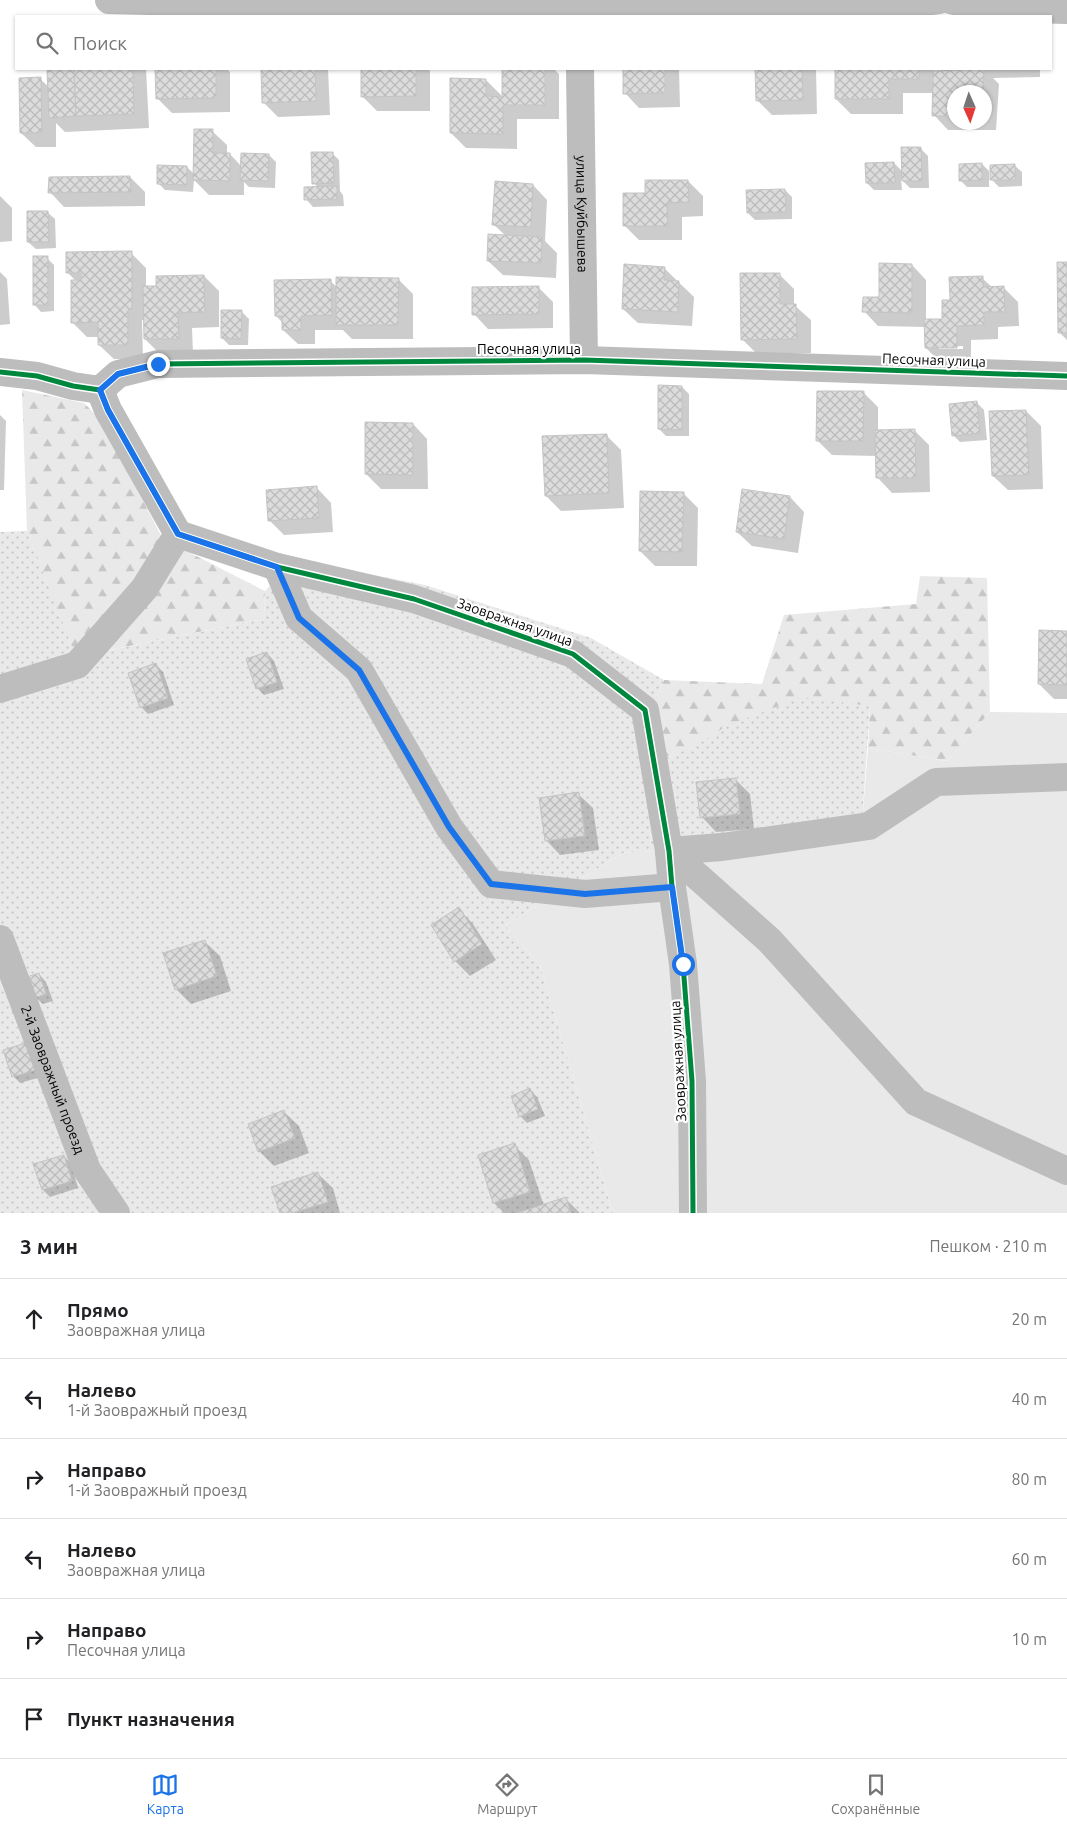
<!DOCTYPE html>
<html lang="ru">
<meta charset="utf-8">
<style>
:root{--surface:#fff;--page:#f6f6f6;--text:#202124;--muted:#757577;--line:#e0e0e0;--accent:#1a73e8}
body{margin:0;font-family:Ubuntu,sans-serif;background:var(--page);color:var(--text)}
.compass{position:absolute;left:947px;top:85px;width:45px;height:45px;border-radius:50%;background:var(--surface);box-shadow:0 1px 4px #0004;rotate:177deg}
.stop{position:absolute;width:15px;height:15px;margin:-11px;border:4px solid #1a73e8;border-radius:50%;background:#fff}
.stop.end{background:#1a73e8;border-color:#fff;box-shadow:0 1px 5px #0008}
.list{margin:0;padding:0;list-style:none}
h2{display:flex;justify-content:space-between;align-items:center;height:65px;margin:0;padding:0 20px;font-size:21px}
h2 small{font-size:16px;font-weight:400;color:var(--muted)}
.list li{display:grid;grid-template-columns:32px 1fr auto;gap:15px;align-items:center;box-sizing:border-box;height:80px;padding:0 20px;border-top:1px solid var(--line)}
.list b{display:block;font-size:19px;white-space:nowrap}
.list p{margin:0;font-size:16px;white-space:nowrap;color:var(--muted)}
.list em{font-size:16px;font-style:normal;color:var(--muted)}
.icon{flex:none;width:28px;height:28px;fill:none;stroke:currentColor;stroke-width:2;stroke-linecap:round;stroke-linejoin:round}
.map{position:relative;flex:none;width:1067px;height:1213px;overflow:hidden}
.search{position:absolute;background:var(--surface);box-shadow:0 1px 4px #0004;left:15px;right:15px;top:15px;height:55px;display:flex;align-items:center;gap:12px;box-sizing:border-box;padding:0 18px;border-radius:0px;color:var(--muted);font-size:19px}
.sheet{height:545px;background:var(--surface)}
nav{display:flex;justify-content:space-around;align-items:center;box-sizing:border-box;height:70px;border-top:1px solid var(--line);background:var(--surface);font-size:14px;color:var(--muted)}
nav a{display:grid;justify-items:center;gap:2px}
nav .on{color:var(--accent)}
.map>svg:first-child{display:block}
.green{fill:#e9e9e9}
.forest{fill:url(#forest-firs)}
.garden{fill:url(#garden-dots)}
.shadow{fill:#0003;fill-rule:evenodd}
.building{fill:url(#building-cross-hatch);stroke:#c4c4c4}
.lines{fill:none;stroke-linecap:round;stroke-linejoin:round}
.minor{stroke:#bdbdbd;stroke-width:28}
.cycleway-casing{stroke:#fff;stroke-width:8}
.cycleway{stroke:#00873e;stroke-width:5}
.route{stroke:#1a73e8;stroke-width:6}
.labels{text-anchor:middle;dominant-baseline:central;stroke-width:4.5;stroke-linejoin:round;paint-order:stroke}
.street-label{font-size:14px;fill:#000;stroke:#fff}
</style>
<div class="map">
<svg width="1067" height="1213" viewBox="0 0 1067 1213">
<defs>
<pattern id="forest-firs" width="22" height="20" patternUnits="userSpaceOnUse" patternTransform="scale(1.25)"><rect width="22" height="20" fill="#e9e9e9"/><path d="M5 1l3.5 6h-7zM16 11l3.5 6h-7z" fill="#c6c6c6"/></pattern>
<pattern id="garden-dots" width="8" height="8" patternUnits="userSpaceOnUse" patternTransform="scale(1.25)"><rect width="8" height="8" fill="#e9e9e9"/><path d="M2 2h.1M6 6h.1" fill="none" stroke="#c6c6c6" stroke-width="1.8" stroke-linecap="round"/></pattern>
<pattern id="building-cross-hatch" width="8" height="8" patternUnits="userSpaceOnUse" patternTransform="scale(1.25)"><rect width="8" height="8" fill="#dcdcdc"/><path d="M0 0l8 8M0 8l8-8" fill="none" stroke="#bbb"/></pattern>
</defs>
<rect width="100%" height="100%" fill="#fff"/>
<!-- green -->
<path class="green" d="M990,712l77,1v500h-454l-73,-248 -35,-40 118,-72 238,-16 7,-89 79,13z"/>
<!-- forest -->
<g class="forest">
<path d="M22,390l62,13 16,16 63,120 102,52 -1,28 -189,38 -48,-126z"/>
<path d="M920,576l67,2 3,134 -43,49 -79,-13 2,-42 -142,19 -34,23 -28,9 -13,-50 11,-27 98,4 22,-69 132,-11z"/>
</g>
<!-- garden -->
<path class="garden" d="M27,531l49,126 188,-38 1,-28 32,-31 128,25 166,53 73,42 -11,27 14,50 27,-10 34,-22 74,-28 68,9 -9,131 -238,16 -118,72 35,40 73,248h-613v-681z"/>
<!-- shadow -->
<g class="shadow">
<path d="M48,69h98l3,59 -84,4 -9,-9v24h-20l-15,-14 19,-54 9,8z"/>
<path d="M156,69h71l3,3v40l-58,1 -15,-15z"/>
<path d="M262,69h66l2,46 -52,2 -15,-15z"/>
<path d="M362,69h66l2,2v40h-53l-14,-14z"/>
<path d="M504,69h50l5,5v45h-42v30l-51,-1 -15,-15 35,-53 15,15v3h2z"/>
<path d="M624,69h55l1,38 -41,1 -14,-15z"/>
<path d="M756,69h60l1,45 -45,1 -15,-15z"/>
<path d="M836,69h97v3l45,-2 -1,-1h63v8l-47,1 6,6 -3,46h-48l-14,-15v-22h-31v21h-52l-15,-15zM954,92h30v30h-30z"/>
<path d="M212,131l15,14v9h3l12,13 27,-12 7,7 -1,26 -26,-1 -5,-5v13h-35l-15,-15 -1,12 -28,-2 -7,-7 29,-16 7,7z"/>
<path d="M921,149l7,7 1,32h-19l-9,-9 1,11h-28l-7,-7 27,-20 9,9z"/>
<path d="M332,153l7,7 1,31 3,4 1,11 -31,1 -7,-8 12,-11 -4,-5z"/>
<path d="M982,164l7,7v16h-22l-7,-7z"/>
<path d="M1014,165l8,7v14l-23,1 -7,-7z"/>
<path d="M130,177l15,15v14l-81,1 -14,-15z"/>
<path d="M688,181l15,15v20l-21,1v23h-43l-14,-14 21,-32z"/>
<path d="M533,185l14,15 -2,41 12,12 -1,25 -53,-3 -15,-14 18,-25 -13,-12z"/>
<path d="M785,190l7,7v22l-37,1 -7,-7z"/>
<path d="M0,196l12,12v33l-12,1z"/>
<path d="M47,212l8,7 1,29 -20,1 -8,-7z"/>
<path d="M131,253l15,15v20h11l47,-12 15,15v36l-27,1 1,25 -33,1 -15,-15v-19h-3l1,39h-29l-15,-14v-8h-12l-15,-15 4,-41 -9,-9z"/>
<path d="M47,258l7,7v46l-13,1 -7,-8z"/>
<path d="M1067,263v77l-8,-8z"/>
<path d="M912,265l14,15v41l18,-1 7,-18 31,-24 11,10h11l14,14 1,24 -21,1v12l-27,1v22l-30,1 -15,-15v-21l-48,-1 -14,-15 16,-12zM963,346v3h-24v-2z"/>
<path d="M664,268l30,29 -2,29 -54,-3 -15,-14z"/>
<path d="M0,272l7,7 3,45 -10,1z"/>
<path d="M779,274l15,15v16l17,15v33l-54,1 -15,-15z"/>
<path d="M398,279l15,15v45h-61l-9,-9h-28v14h-17l-15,-14v-7l-7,-7 54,-35 8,7z"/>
<path d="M538,287l15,15v26l-65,1 -14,-15z"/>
<path d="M242,312l7,7 -1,26h-19l-7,-7z"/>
<path d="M682,387l7,7v42h-23l-7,-7z"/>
<path d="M864,393l14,14v24l36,-1 15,15 1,47 -38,1 -14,-15 -1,-22 -45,-1 -15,-15z"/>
<path d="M977,403l7,7 3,30 -27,2 -7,-7z"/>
<path d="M1026,411l15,15 2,63 -35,1 -15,-14z"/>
<path d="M0,415l6,6 -2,69h-4z"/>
<path d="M413,424l14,15 1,50h-47l-15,-15z"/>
<path d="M606,435l15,15 3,58 -63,3 -15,-15z"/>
<path d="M317,488l14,15 2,29 -49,3 -15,-15z"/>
<path d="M683,493l15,15 -1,58h-42l-15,-15z"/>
<path d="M790,497l14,15 -6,41 -46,-7 -15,-14z"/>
<path d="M1067,632v67h-13l-15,-15z"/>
<path d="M267,653l7,8 10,28 -20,6 -7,-7z"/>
<path d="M156,665l7,7 11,33 -26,9 -7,-7z"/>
<path d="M735,779l15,15 4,35 -38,3 -14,-15z"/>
<path d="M578,794l15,14 6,42 -39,5 -14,-15z"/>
<path d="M459,909l14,15 23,36 -26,16 -15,-15z"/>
<path d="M205,942l15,14 11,35 -40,13 -15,-15z"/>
<path d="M39,974l7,8 7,19 -10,3 -8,-7z"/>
<path d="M26,1044l15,33 -21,6 -7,-7z"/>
<path d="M530,1090l7,7 8,19 -18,7 -7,-7z"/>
<path d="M284,1112l15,14 10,27 -35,13 -15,-15z"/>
<path d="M514,1145l15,15 15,46 22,-7 14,14h-76l-10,-10 -15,-47z"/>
<path d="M63,1156l8,7 7,25 -28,9 -7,-7 -8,-25z"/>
<path d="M318,1174l15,14 7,25h-59l-8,-25z"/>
</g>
<!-- building -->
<g class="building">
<path d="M47,69h27l2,47 -27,2z"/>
<path d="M74,69h59l1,45 -58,2z"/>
<path d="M155,69h61v29l-60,1z"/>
<path d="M261,69h54l1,32 -54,2z"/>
<path d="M361,69h55v27l-55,1z"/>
<path d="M502,69h43v36h-42v29l-53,-1v-55l36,1v17l16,1z"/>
<path d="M623,69h42v24l-42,1z"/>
<path d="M755,69h47l1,31 -47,1z"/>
<path d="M835,69h84v10h-30v20h-54z"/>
<path d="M984,69l-1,23h-29v24h-22l1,-45z"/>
<path d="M41,77l1,56h-22l-1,-55z"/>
<path d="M194,129h19v24h17v28l-37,-1z"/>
<path d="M901,147h20l1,34h-20z"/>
<path d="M311,152h22l1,31 -22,1z"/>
<path d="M241,153l28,1 -1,27 -28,-1z"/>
<path d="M894,162l1,21h-29l-1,-20z"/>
<path d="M982,163v17l-23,1v-17z"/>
<path d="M1015,164v16h-25v-15z"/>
<path d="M157,165l30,1v19l-30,-1z"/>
<path d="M130,176l1,16 -83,1 1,-16z"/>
<path d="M645,180h43l1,22 -22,1 1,23h-45v-33h22z"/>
<path d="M495,181l38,3 -2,43 -39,-2z"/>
<path d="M337,186v13l-33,1v-13z"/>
<path d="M785,189l1,23 -39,1 -1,-23z"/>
<path d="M27,211h21l1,31h-22z"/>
<path d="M488,234l54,3 -1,26 -54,-2z"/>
<path d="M132,251v58l-4,1v35h-30v-23l-27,1v-43h10v-7h-15v-21z"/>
<rect x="33" y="256" width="15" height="49"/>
<path d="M1057,262h10v71h-9z"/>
<path d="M879,263l33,1v49l-50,-1 1,-15h16z"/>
<path d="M624,264l41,3 -1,13 15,1 -1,31 -56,-3z"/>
<path d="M740,273h40v31h16l1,35 -56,1z"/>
<path d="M204,275l1,37 -27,1 1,26h-35l-1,-53h13v-10z"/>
<path d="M983,276v11l21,-1 1,26h-21v13l-27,1v22h-32l-1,-29h18v-19h8l-1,-23z"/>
<path d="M336,277l63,1 -1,47h-62z"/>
<path d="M331,279l1,36 -31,1v14h-19v-14h-7l-1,-36z"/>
<path d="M539,286v28l-67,1v-28z"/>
<path d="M221,310h21l-1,29 -20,-1z"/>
<path d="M658,385l24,1v44l-24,-1z"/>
<path d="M817,391h47l-1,50h-47z"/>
<path d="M977,401l3,32 -28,3 -3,-32z"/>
<path d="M1026,410l3,65 -37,1 -3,-65z"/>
<path d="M365,422l48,1v52l-48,-1z"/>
<path d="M915,429l1,49h-40l-1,-48z"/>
<path d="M607,434l2,59 -64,3 -3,-60z"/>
<path d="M317,486l2,32 -51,3 -2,-31z"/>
<path d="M742,489l48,7 -6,43 -48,-7z"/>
<path d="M640,491l44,1 -2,60 -43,-1z"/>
<path d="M1039,630l28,1v54l-29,-1z"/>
<path d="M267,652l10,30 -21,7 -10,-30z"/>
<path d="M156,663l12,35 -28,10 -12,-35z"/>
<path d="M736,778l4,36 -40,4 -4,-36z"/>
<path d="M579,792l6,44 -40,5 -6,-43z"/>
<path d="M459,907l23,37 -28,18 -23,-37z"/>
<path d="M205,940l12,36 -42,14 -12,-37z"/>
<path d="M39,973l7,21 -12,4 -7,-21z"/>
<path d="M26,1043l9,27 -23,7 -9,-27z"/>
<path d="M530,1088l8,21 -19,8 -8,-21z"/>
<path d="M284,1110l11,28 -37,14 -10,-28z"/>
<path d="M515,1143l15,49 -37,11 -15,-48z"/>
<path d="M64,1155l8,26 -30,9 -9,-26z"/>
<path d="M318,1172l10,30 -36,11h-12l-9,-26z"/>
<path d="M566,1197l5,16h-54z"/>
</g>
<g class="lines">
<!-- minor -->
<g class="minor">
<path d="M109,0l470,11 304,-4 56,-7"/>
<path d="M950,0l33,8 84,2"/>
<path id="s1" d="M580,69l4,291"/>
<path d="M0,372l37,4 36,10 27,4 18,-16 40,-10 426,-4 483,16"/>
<path d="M100,390l8,20 70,124 99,33 137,32 159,55 72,56 24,141 3,36 11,77 9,117 1,132"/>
<path d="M277,567l22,51 60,52 90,157 42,57 94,10 87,-7"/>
<path d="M0,689l77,-24 67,-76 34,-55"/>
<path d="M669,851l100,89 147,162 151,69"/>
<path d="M669,851l53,-4 147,-21 67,-44 131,-5"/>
<path id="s2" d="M0,939l87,231 29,43"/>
</g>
<defs>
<g id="cycleway">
<path d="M0,372l37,4 36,10 27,4 18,-16 40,-10 426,-4 483,16"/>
<path d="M100,390l8,20 70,124 99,33 137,32 159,55 72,56 24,141 3,36 11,77 9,117 1,132"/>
</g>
</defs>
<!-- cycleway casing -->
<use href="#cycleway" class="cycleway-casing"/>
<!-- cycleway -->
<use href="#cycleway" class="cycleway"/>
</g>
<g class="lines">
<!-- route -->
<path class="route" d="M158,364l-40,10 -18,16 8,20 70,124 99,33 22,51 60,52 90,157 42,57 94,10 87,-7 11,77"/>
</g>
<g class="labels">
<!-- street labels -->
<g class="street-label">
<text stroke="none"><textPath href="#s1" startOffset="145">улица Куйбышева</textPath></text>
<text x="529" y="349">Песочная улица</text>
<text transform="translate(934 360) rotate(2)">Песочная улица</text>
<text transform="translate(515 622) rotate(19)">Заовражная улица</text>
<text transform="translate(678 1061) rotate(-93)">Заовражная улица</text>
<text stroke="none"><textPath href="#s2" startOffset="150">2-й Заовражный проезд</textPath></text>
</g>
</g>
</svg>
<svg class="compass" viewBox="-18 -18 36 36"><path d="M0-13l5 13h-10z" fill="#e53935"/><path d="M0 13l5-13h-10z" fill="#757577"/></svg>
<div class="stop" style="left:683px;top:964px"></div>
<div class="stop end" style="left:158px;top:364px"></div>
<div class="search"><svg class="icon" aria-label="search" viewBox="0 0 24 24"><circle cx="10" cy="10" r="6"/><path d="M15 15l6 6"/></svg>Поиск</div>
</div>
<section class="sheet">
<h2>3 мин<small>Пешком · 210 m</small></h2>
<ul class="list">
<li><svg class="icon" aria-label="ahead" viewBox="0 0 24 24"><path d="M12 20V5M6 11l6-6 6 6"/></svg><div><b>Прямо</b><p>Заовражная улица</p></div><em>20 m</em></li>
<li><svg class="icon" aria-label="left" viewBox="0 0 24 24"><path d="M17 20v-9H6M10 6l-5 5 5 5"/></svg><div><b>Налево</b><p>1-й Заовражный проезд</p></div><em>40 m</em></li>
<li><svg class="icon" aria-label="right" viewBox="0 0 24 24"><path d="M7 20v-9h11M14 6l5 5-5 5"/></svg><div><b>Направо</b><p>1-й Заовражный проезд</p></div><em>80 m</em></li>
<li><svg class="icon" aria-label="left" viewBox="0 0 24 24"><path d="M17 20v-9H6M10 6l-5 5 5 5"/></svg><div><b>Налево</b><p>Заовражная улица</p></div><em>60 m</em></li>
<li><svg class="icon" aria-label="right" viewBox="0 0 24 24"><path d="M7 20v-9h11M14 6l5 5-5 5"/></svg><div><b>Направо</b><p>Песочная улица</p></div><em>10 m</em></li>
<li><svg class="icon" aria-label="arrive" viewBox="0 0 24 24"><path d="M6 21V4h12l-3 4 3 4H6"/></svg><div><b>Пункт назначения</b></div></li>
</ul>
</section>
<nav>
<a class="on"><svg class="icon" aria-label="map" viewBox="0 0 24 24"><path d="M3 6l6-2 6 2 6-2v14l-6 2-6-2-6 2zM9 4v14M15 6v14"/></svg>Карта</a>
<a><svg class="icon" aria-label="directions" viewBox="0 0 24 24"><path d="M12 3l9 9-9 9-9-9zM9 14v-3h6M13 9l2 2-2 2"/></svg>Маршрут</a>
<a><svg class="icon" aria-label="saved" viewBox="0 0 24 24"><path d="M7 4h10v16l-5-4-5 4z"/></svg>Сохранённые</a>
</nav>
